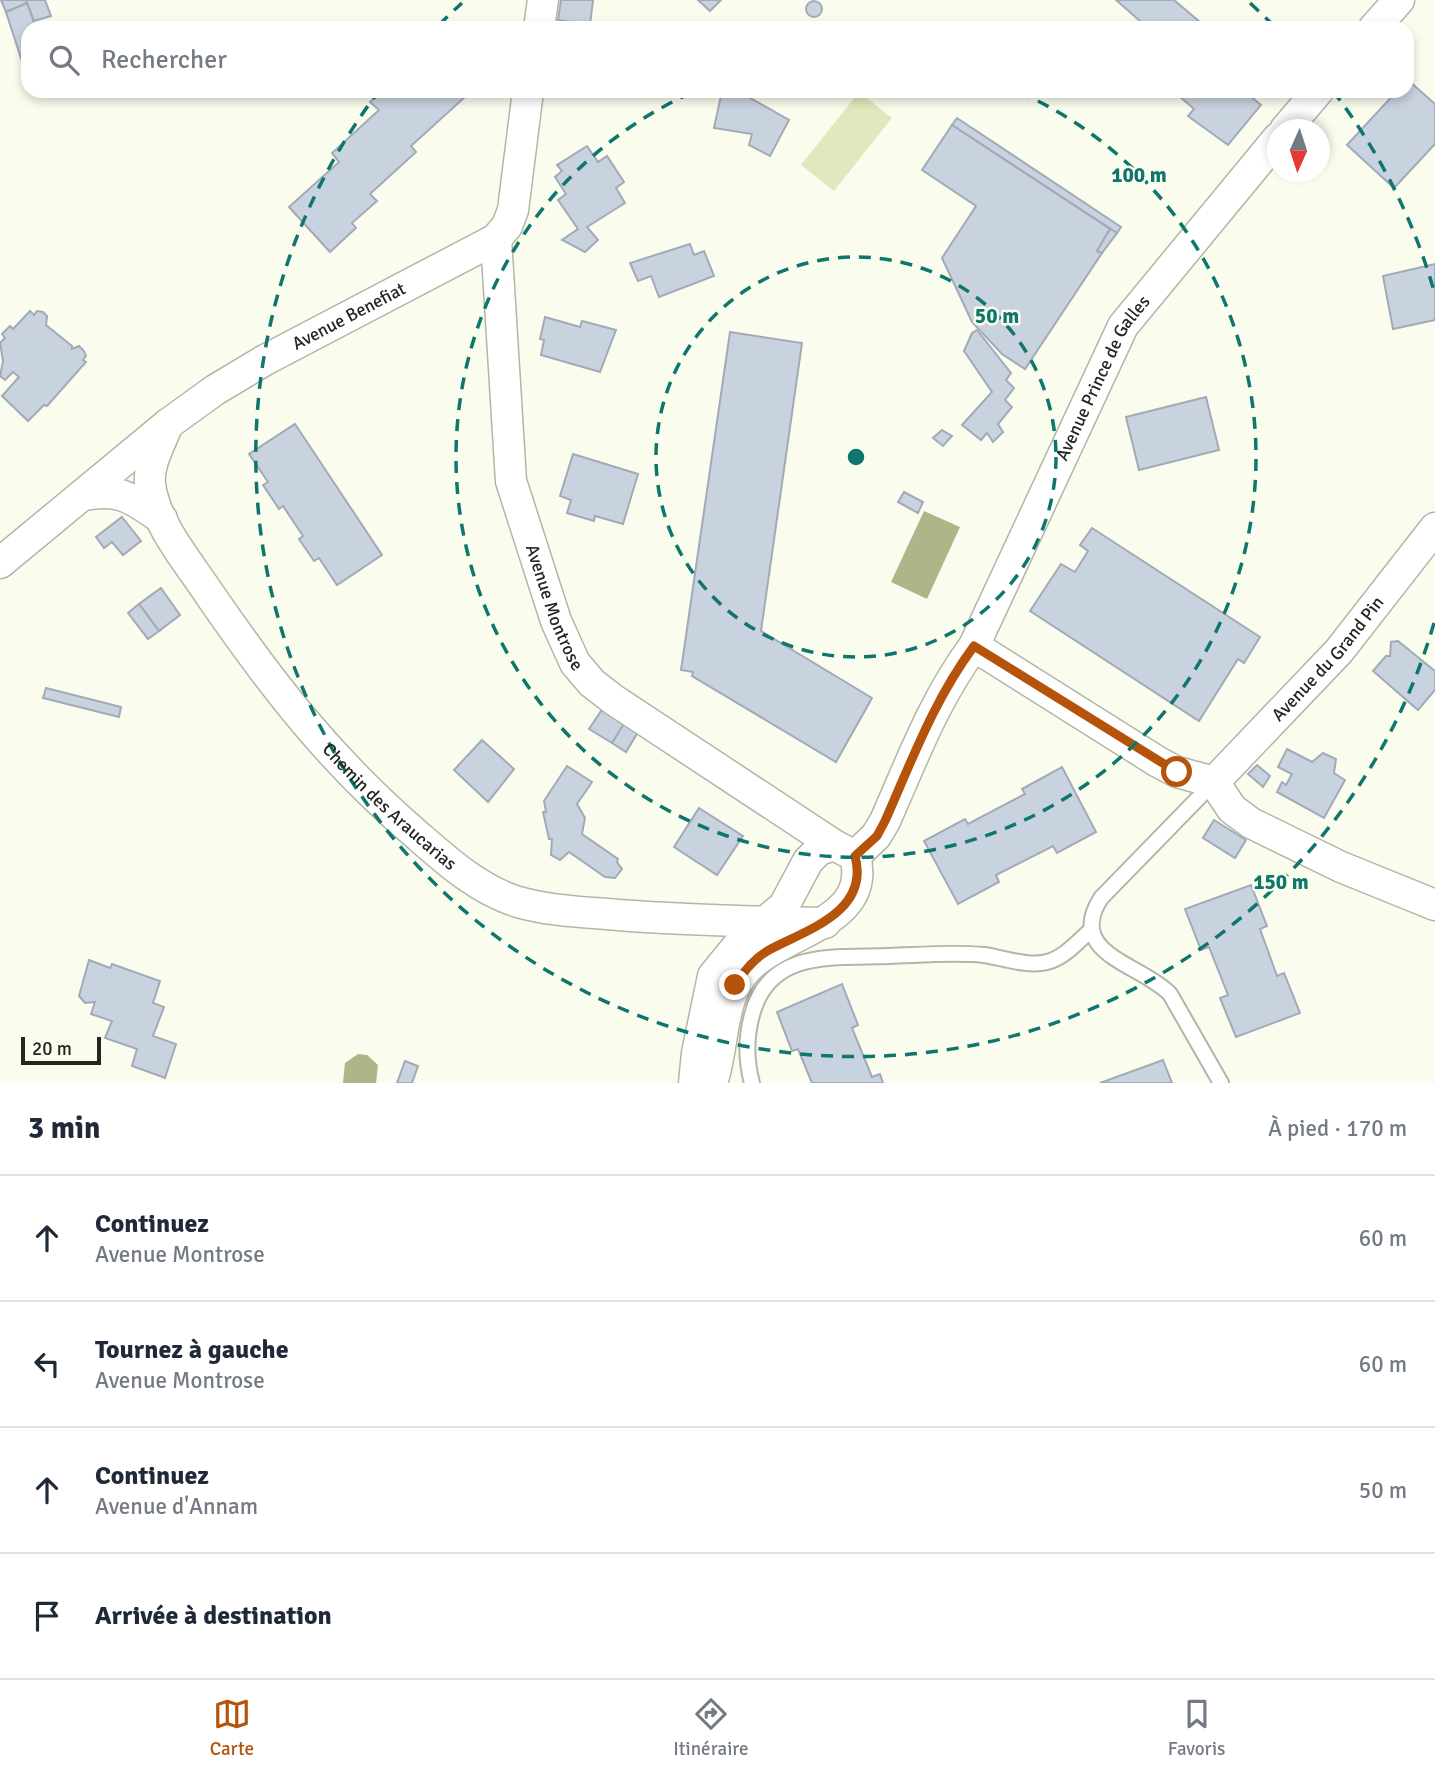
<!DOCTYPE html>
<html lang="fr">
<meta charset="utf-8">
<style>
:root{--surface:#fff;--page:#f6f6f7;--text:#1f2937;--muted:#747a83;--line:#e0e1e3;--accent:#b45309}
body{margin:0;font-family:Signika,sans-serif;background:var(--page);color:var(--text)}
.compass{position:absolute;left:1267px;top:119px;width:63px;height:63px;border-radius:50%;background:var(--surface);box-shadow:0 4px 10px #0003;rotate:183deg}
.scale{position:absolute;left:21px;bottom:18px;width:80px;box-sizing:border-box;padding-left:7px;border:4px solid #252620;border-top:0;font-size:19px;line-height:24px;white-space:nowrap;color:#252620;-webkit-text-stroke:5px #fafded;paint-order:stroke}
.stop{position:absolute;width:21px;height:21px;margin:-16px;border:5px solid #b45309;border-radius:50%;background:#fff}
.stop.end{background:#b45309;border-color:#fff;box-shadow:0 2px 7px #0008}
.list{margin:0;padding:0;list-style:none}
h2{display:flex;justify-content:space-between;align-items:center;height:91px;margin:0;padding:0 28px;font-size:30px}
h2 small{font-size:23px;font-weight:400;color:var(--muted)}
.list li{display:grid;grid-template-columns:46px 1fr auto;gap:21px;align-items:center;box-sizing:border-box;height:126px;padding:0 28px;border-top:2px solid var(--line)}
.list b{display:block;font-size:26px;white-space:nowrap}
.list p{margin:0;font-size:23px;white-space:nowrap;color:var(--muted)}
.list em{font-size:23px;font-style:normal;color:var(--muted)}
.icon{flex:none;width:38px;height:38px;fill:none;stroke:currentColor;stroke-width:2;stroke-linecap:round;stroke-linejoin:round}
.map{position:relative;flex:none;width:1435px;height:1083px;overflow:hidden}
.search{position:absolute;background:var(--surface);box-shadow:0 4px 10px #0003;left:21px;right:21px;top:21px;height:77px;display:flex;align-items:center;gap:18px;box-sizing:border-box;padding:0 24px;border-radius:21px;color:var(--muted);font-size:26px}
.sheet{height:595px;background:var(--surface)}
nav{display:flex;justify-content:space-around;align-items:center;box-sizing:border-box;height:98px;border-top:2px solid var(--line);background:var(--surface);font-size:19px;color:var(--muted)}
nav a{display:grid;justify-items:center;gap:4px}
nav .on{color:var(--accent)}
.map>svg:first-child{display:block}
.green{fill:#e1e8bd}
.water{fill:#aeb589}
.building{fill:#c9d2df;stroke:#a2aab7;stroke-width:2}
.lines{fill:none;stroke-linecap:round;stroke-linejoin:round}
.lane-casing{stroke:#b3b6a7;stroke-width:18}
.street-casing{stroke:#b3b6a7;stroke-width:33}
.lane{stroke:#fff;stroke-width:14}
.street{stroke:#fff;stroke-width:30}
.route{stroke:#b45309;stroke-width:9}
.ring{fill:none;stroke:#0f766e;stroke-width:3.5;stroke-dasharray:12 9}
.labels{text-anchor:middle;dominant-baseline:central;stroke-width:5;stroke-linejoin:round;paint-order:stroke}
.street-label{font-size:18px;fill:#252620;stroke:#fafded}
.centre{fill:#0f766e;stroke:#fafded;stroke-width:3.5}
.ring-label{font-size:21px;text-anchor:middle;font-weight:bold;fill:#0f766e;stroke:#fafded;stroke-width:5;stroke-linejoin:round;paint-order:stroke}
</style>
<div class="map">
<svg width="1435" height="1083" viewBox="0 0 1435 1083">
<rect width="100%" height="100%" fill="#fafded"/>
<!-- green -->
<path class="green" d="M859,92l33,26 -58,73 -33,-26z"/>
<!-- water -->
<g class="water">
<path d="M924,511l36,16 -33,72 -36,-17z"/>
<path d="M358,1054l9,1 11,10 -2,18h-33l2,-20z"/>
</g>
<!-- building -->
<g class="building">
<path d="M1,0h25l1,3 -21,9z"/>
<path d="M26,0h19l6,16 -17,5z"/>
<path d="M561,0h32l-3,25 -32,-5z"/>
<path d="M698,0h23l-11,11z"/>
<path d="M1116,0h58l33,28h-59z"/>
<circle cx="814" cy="9" r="8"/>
<path d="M27,3l9,25h-8v52l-22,-68z"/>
<path d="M1408,80l27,24v40l-41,44 -47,-43 50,-54h10z"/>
<path d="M382,91h78l5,6 -54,49 5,6 -46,42 7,7 -25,22 4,5 -26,24 -41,-45 50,-45 -7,-9 47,-43 -9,-8z"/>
<path d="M722,91h16l51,29 -19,36 -21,-11 3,-11 -38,-6z"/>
<path d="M1181,91h73l-4,5 11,9 -33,40 -40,-29 6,-7 -16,-14z"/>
<path d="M957,118l164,109 -4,6 -165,-108z"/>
<path d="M952,125l158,104 -13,22 5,2 -77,116 -23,-15 -30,-32 -30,-64 34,-52 -54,-36z"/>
<path d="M587,146l11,16 9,-6 17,26 -8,6 9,15 -38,24 11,13 -13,12 -23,-12 16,-11 -20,-29 8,-6 -11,-17 7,-6 -5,-6z"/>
<path d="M1110,229l7,4 -15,20 -5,-2z"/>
<path d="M690,244l4,11 10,-4 10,25 -55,21 -8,-21 -13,5 -8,-18z"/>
<path d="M1435,264v56l-42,9 -10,-53z"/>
<path d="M30,311l4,4 3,-4 6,1 4,4 -1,9 26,21v3l7,-3 5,5 2,5 -3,4 3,2 -39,44 -3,-1 -16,16 -26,-25 17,-19 -6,-5 -8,8 -5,-4 3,-15 -3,-18 5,-5 -3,-4 8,-8 3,3z"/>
<path d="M545,317l35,10 2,-6 34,9 -16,42 -59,-17 3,-15 -4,-1z"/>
<path d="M977,330l34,43 -5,7 8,8 -9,12 7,7 -14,17 5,8 -10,10 -6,-9 -6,7 -19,-15 30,-33 -28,-41 8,-18z"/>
<path d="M730,332l72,11 -41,288 111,67 -36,64 -144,-86 1,-4 -12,-2z"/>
<path d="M1206,397l13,53 -80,20 -13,-53z"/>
<path d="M295,424l87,131 -45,30 -18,-27 -5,3 -15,-22 4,-3 -20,-30 -4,3 -16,-24 5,-3 -19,-28z"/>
<path d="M942,430l10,6 -9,10 -10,-8z"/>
<path d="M573,454l65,20 -15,50 -28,-8 -1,5 -27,-8 4,-13 -11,-4z"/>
<path d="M904,492l19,10 -5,11 -20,-11z"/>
<path d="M122,517l19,24 -18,14 -11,-13 -8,6 -8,-11z"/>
<path d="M1092,528l168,109 -16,26 -6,-4 -39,62 -169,-110 31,-47 14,8 13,-21 -8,-6z"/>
<path d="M161,588l19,27 -21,16 -20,-27z"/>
<path d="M139,604l20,27 -11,8 -20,-26z"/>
<path d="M1398,641l37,30v19l-17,20 -45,-39 13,-15h4l1,-14z"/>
<path d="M46,688l75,19 -2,10 -76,-19z"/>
<path d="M605,705l22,14 -15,24 -23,-14z"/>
<path d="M627,719l14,8 -15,25 -14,-9z"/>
<path d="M482,740l32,29 -26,33 -34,-32z"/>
<path d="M1287,749l25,13 11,-9 13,6 -2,14 11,7 -21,38 -47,-26 5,-10 4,3 6,-11 -14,-7z"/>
<path d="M1257,765l13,11 -7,11 -15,-13z"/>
<path d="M567,766l25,16 -15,22 8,14 -3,16 36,25 -1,3 5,7 -7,9 -10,-1 -36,-25 -9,8 -9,-5 1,-16h-3l-6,-27h3l-2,-11z"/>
<path d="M1062,767l34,65 -39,21 -4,-7 -57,29 3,7 -41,22 -34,-63 41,-22 3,5 57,-30 -3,-5z"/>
<path d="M699,808l44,28 -26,39 -43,-28z"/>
<path d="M1214,820l32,20 -11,18 -32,-20z"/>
<path d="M1251,885l16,41 -7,3 17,47 7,-3 16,40 -64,24 -16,-39 8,-3 -19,-48 -8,3 -16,-41z"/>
<path d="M89,960l21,8 2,-4 48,17 -7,22 11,4 -11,29 23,8 -11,34 -33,-12 5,-17 -32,-11 7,-17 -21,-7 4,-12 -10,1 -6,-7z"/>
<path d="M842,984l16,41 -6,3 20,49 8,-3 3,9h-71l-14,-34 -6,2 -15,-39z"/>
<path d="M1163,1060l9,23h-72z"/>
<path d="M405,1061l13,5 -6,17h-15z"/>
</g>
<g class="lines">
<defs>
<g id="lane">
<path d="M1214,782l-113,116c-36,56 40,66 69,96l51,89"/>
<path d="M752,1083c-6,-22 -6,-46 0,-68 17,-66 81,-57 137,-59 31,-1 64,-4 95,-1 20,3 44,12 63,7 17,-4 30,-20 43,-31"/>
</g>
<g id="street">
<path d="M539,28l4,-28"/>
<path d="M1374,28l25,-28"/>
<path d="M1285,130l33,-39"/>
<path id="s1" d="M496,239l15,242 45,140 19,42 17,20 22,17 220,145"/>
<path id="s2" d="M168,424c-7,18 -20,40 -18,60 5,40 39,79 60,111 64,93 121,166 207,240 31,27 62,55 101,67 32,9 67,10 100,13 69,5 137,7 207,8"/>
<path d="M84,495c37,-7 49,4 78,24"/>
<path id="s3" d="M0,563l168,-139 47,-34 50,-30 231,-121 11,-13 6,-16 15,-119"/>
<path d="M974,646l184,116 19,10 37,10 18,27 19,14 90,44 94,38"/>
<path id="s4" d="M1214,782l125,-131 96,-123"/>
<path id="s5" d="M855,856l21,-20 9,-15c27,-61 49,-121 89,-175l149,-320 155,-188"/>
<path d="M694,1083l3,-30 16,-77 27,-33 44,-37 24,-45 11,-11 15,-5 21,11c19,71 -83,76 -113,119 -22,31 -18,73 -30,108"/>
</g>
</defs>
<!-- lane casing -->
<use href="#lane" class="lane-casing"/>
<!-- street casing -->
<use href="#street" class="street-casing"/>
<!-- lane -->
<use href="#lane" class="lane"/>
<!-- street -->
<use href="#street" class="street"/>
</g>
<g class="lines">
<!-- route -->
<path class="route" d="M735,985c9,-14 19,-27 34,-35 37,-20 101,-38 86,-94l22,-20 8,-15c27,-61 49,-121 89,-175l203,126"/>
</g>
<!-- distance rings -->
<g class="ring">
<circle cx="856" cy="457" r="200"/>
<path d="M1019 92A400 400 0 1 1 693 92"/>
<path d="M1434 623A601 601 0 1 1 379 91M439 25A601 601 0 0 1 462 3M1250 3A601 601 0 0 1 1273 25M1333 91A601 601 0 0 1 1434 291"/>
</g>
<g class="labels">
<!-- street labels -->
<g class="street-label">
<text stroke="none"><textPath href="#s3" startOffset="429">Avenue Benefiat</textPath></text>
<text stroke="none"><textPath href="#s5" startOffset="541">Avenue Prince de Galles</textPath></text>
<text stroke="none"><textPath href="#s1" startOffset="376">Avenue Montrose</textPath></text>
<text stroke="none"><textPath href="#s4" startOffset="168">Avenue du Grand Pin</textPath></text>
<text stroke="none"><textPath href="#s2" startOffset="469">Chemin des Araucarias</textPath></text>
</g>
</g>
<circle cx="856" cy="457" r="10" class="centre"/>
<g class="ring-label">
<text x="1139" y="182">100 m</text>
<text x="997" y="323">50 m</text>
<text x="1281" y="889">150 m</text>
</g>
</svg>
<svg class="compass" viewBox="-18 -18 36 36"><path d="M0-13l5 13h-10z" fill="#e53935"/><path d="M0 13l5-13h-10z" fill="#747a83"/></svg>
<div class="scale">20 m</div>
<div class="stop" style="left:1177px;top:772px"></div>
<div class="stop end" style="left:735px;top:985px"></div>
<div class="search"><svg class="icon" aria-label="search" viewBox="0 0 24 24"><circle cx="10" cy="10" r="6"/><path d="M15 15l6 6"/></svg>Rechercher</div>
</div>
<section class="sheet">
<h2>3 min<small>À pied · 170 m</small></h2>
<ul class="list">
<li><svg class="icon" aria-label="ahead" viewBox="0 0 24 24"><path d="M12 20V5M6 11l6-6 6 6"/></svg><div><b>Continuez</b><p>Avenue Montrose</p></div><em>60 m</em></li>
<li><svg class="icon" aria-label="left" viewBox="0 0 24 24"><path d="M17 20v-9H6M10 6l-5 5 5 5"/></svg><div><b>Tournez à gauche</b><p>Avenue Montrose</p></div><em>60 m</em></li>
<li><svg class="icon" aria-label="ahead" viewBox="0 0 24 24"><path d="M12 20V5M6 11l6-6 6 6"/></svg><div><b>Continuez</b><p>Avenue d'Annam</p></div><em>50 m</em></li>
<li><svg class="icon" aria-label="arrive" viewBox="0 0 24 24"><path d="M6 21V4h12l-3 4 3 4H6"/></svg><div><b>Arrivée à destination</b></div></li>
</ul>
</section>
<nav>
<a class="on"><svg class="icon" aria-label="map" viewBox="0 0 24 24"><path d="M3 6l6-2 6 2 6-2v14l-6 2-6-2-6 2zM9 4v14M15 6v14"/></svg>Carte</a>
<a><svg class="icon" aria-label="directions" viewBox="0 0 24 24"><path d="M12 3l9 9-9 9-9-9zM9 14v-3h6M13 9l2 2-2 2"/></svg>Itinéraire</a>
<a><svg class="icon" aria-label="saved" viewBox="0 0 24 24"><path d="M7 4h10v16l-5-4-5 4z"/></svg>Favoris</a>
</nav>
